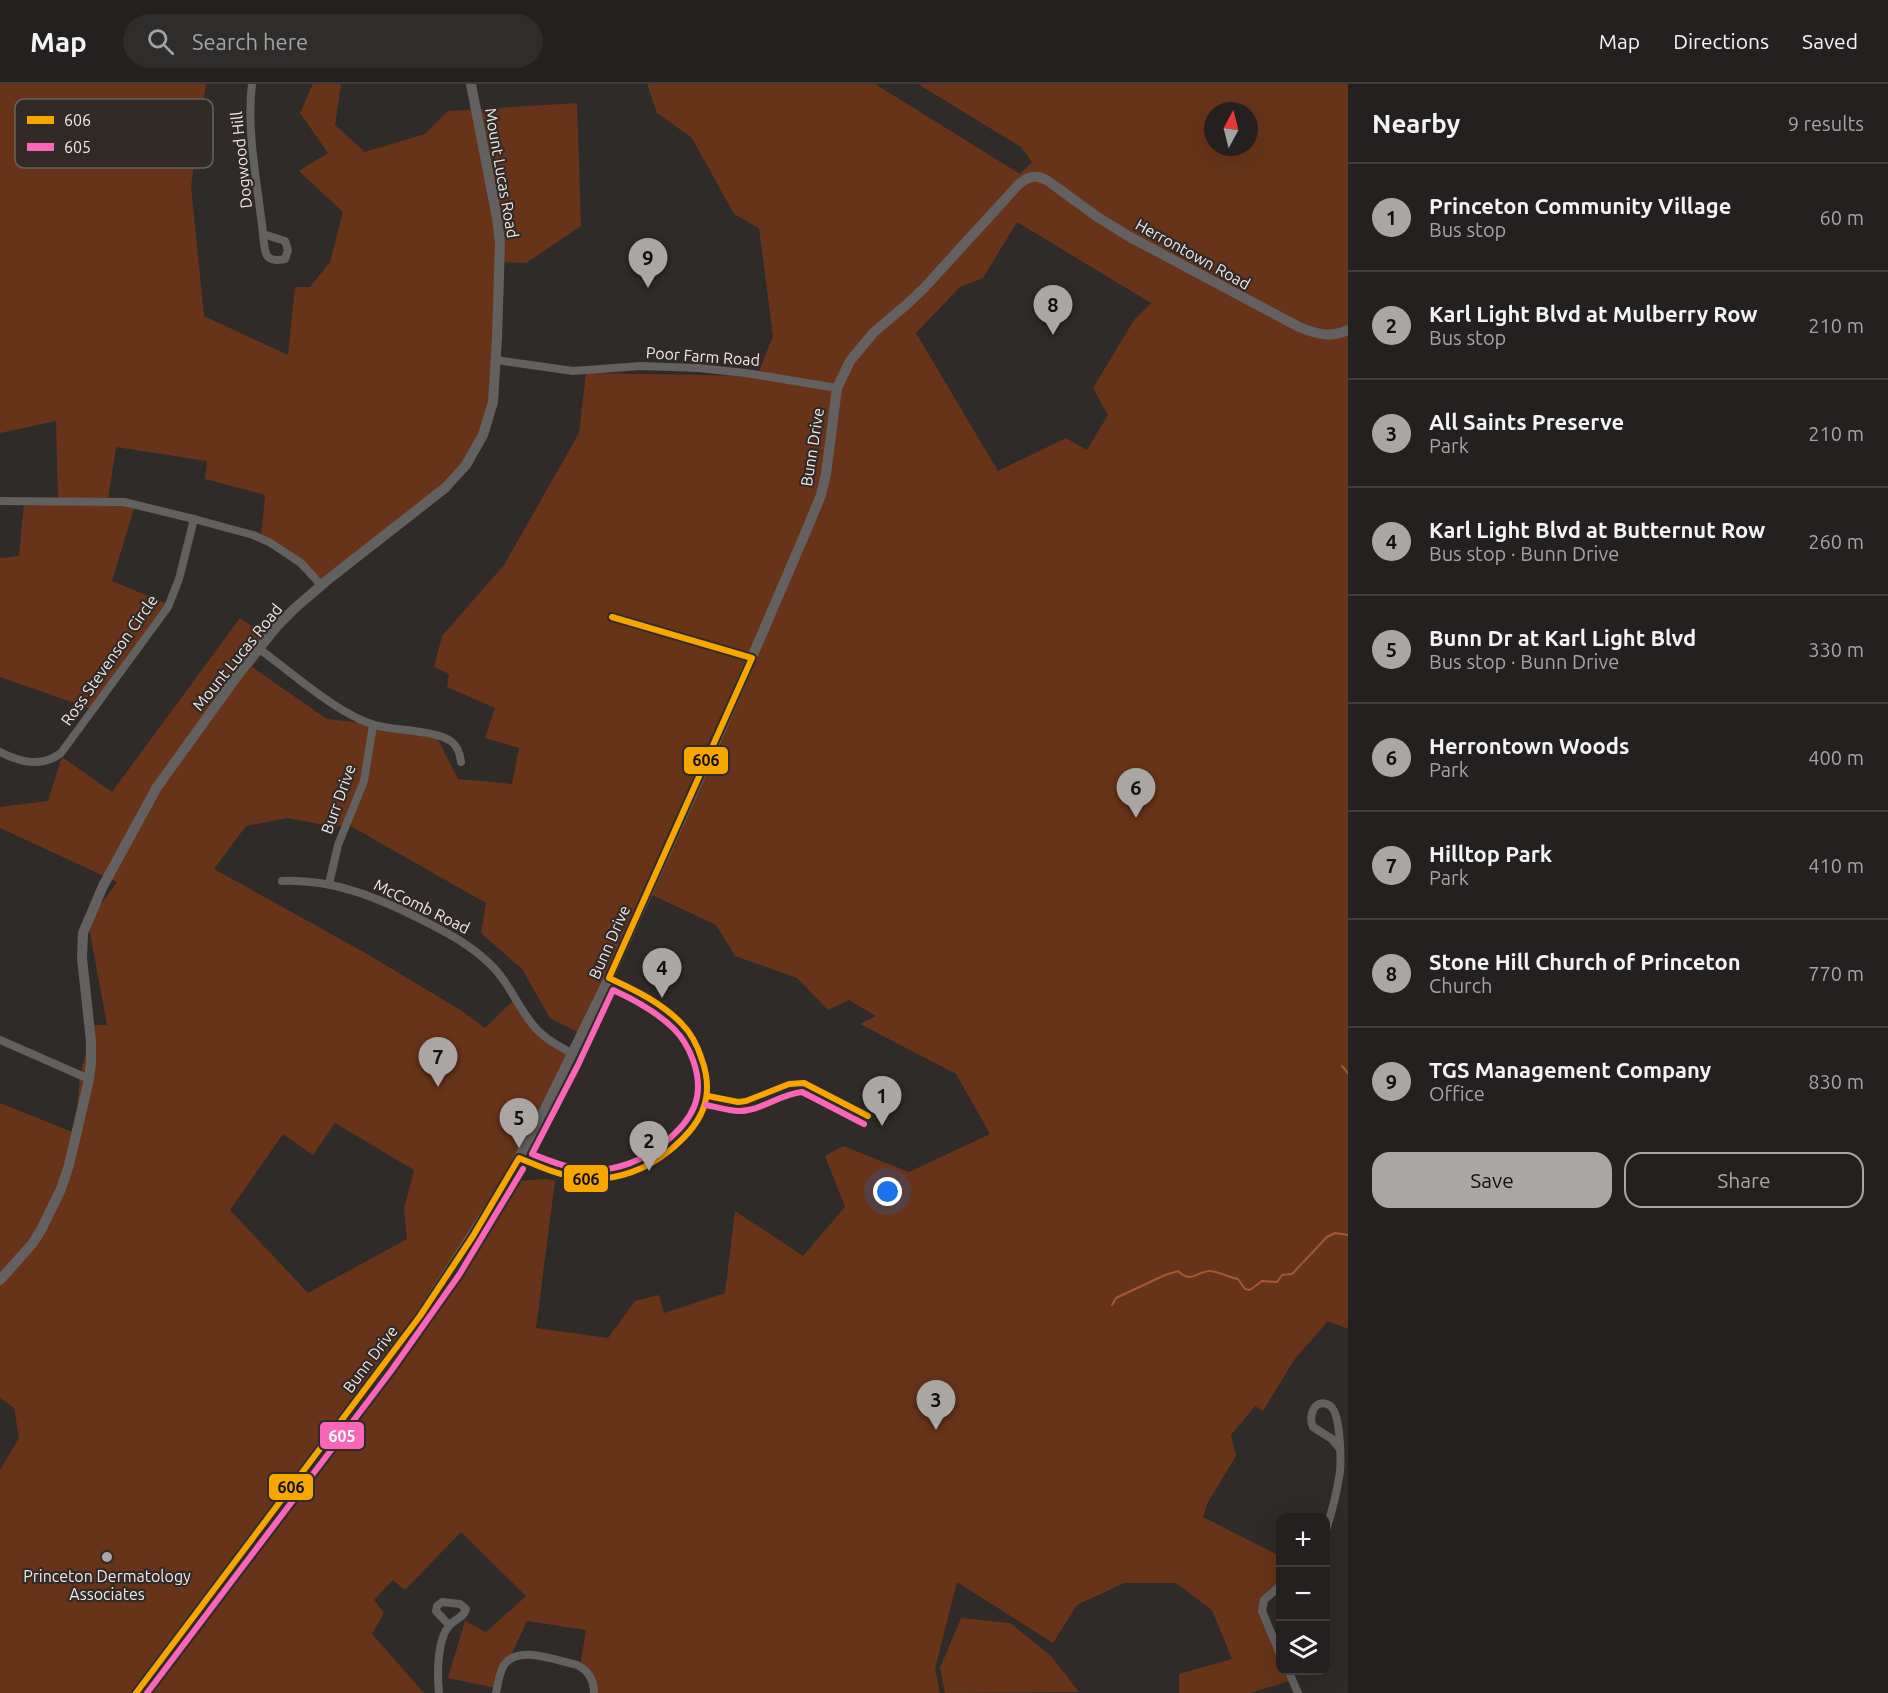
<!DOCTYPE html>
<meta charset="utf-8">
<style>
:root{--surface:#23201f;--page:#2f2d2c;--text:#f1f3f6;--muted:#a3a3a4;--line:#403e3d;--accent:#aaa6a4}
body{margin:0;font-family:Ubuntu,sans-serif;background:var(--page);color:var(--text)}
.controls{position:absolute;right:18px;bottom:18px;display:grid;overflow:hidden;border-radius:12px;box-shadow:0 6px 24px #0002}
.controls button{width:54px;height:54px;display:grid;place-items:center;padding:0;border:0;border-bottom:2px solid var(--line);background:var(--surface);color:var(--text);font:30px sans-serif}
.compass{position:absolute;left:1204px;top:18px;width:54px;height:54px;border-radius:50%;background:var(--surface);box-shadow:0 6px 24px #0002;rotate:7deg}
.you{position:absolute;left:888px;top:1108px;width:21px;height:21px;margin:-15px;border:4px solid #fff;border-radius:50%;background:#1a73e8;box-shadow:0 0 0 9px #1a73e833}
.badge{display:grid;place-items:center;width:39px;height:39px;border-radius:50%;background:var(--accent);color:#111;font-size:20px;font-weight:700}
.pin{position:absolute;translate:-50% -50px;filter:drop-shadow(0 2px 3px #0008)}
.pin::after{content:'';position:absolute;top:32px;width:21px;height:18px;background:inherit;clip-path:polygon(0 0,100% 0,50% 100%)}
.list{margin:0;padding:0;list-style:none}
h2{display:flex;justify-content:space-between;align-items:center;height:78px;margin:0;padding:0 24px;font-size:26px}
h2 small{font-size:20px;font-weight:400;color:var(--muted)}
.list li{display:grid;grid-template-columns:39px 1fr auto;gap:18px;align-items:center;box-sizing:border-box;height:108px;padding:0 24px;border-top:2px solid var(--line)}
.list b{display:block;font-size:22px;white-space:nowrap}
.list p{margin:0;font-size:20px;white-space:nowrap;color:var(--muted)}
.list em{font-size:20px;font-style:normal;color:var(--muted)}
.actions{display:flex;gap:12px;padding:18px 24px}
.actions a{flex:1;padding:14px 0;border:2px solid var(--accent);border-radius:18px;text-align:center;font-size:21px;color:var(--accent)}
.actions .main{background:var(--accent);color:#111}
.icon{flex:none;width:33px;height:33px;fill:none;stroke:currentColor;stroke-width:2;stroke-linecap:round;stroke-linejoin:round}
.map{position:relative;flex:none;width:1348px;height:1609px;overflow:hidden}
header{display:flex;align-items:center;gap:36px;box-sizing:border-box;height:84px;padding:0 30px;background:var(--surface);border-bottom:2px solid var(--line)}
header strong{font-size:28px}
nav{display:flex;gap:33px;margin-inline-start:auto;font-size:21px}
.search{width:420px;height:54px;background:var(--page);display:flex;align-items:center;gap:15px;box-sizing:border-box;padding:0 21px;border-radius:33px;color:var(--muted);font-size:22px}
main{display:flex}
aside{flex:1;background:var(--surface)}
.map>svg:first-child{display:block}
.green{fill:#673419;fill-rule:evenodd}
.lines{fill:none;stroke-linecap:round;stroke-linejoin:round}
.stream{stroke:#a45935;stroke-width:2}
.minor{stroke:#636160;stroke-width:8}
.tertiary{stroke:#636160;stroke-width:10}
.bus-1-casing{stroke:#312a27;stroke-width:10}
.bus-2-casing{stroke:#312a27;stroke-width:10}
.bus-1{stroke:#f7a600;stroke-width:6}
.bus-2{stroke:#fa66b7;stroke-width:6}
.poi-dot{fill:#aaa6a4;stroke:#312a27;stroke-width:2}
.labels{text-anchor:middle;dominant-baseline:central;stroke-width:4.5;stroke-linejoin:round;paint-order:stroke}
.street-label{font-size:16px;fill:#ede8e6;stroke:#312a27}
.poi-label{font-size:16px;fill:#ede8e6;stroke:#312a27}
.key{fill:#312a27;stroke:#696360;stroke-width:1.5}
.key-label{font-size:16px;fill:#ede8e6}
.line-badge{stroke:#312a27;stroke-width:2}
.badge-label{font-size:16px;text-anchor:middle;font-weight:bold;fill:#fff}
.pale-badge-label{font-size:16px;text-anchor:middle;font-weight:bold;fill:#111}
</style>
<header>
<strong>Map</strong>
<div class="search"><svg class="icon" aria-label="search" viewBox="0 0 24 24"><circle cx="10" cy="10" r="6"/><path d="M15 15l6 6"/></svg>Search here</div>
<nav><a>Map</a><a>Directions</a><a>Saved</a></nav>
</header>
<main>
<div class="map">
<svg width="1348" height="1609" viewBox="0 0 1348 1609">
<rect width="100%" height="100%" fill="#2f2b29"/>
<!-- green -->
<g class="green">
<path d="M0,0h206l-15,102 13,130 84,39 7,-68h15l20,-25 13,-50 -44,-41 29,-18 -28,-40 13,-29h28l-6,41 30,27 60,-18 23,-23 129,-8 4,123 -55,37 -27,-1 -12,159 -25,48 -137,119 -64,-50 4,-43 -60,-16 2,-18 -91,-14 -8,52 27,6 -23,76 60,25 -75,105 -97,-34v-119l19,-2 5,-53 34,-1 -2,-81 -56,12z"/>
<path d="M647,0h228l145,90 12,-12 -11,-15 -103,-63h430v1245l-20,-8 -34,39 -31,51 -8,-5 -24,29 5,21 -28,46 -5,15 77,39v31l-17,15 17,46v22l9,1 4,9 -43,13h-71v-19l53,-15 -20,-49 -36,-27h-52l-47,22 -24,38 -96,-61 -22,87 5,24h-346l-14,-26 6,-37 -59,-9 -31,67 -48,-10 17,-57 21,11 40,-36 -65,-64 -56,58 -12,-10 -19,20 10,13 -12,21 52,59h-424v-223l19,-32 -5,-30 -14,-10v-295l75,30 5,-57 13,-51h14l-19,-103 29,-40 -117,-54v-21l48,-6 14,-44 50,35 128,-174 32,22 -20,27 75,52 46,5 63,12 22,43 54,5 7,-36 -34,-10 10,-30 -48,-21 2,-13 -15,-7 8,-31 62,-71 75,-132 7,-60 171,3 16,-40 -14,-108 -25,-14 -42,-76 -35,-25zM1213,27h36v36h-36zM1017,138l134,81 -17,17 -41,68 15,27 -21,35 -21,-12 -68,33 -82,-138 44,-46 23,-9zM287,734l48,9 12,-3 139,79 -5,30 41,36 28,49 37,19 63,-143 66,31 19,31 62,22 31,32 21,-10 27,16 -16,8 96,50 34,60 -81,38 -66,-26 -18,10 20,51 -42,49 -68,-45 -10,82 -61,20 -5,-18 -24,6 -27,37 -72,-10 19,-147 -9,-2 -39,3 66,-128 -41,-30 -16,-26 -31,30 -23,-17 -93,-56 -155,-86 32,-43zM335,1039l79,47 -10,39 3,30 -99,54 -78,-83 53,-76 30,21z"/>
<path d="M961,1534l49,5 41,33 28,36 -134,1 -5,-25z"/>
</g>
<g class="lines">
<!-- stream -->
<g class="stream">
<path d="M1342,982l6,7"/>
<path d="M1112,1221l4,-7 49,-23 13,-4c13,13 18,1 31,0 5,-1 22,7 29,8l7,10 5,1 12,-9 15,1 5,-7 10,-1 35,-37 8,-4 13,2"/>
</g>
<!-- minor -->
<g class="minor">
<path d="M252,0c-6,49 6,101 11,150"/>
<path d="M263,150l22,7 3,9 -3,9c-22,5 -20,-8 -22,-25z"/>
<path d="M496,276l77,11 68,-5 57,2 48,5 91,15"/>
<path d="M0,417l124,1 70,17 59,16 16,7 32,21 20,22"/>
<path d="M258,564c33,24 79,66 117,77 20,6 62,5 77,17 6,5 8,12 9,20"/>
<path d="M0,668c20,10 42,16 61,1l107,-146 11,-28 15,-60"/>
<path d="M282,797c51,-2 95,16 140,39 26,13 51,26 72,48 16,17 24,39 39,57 10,13 26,21 40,29"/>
<path d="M329,800l9,-39 26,-64 9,-56"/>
<path d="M0,956l89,39"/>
<path d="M1326,1446c6,-18 11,-39 14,-58 1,-13 1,-61 -11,-67 -15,-8 -21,12 -16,22l19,12 7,9"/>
<path d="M1280,1502l-16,14 -2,11 18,43"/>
<path d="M1288,1586l10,23"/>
<path d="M439,1609c-2,-18 -2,-53 10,-67 5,-7 14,-7 17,-17l-6,-5 -18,-2 -5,4 -1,5 13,14"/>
<path d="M496,1609c2,-9 3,-20 8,-28 14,-21 53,-4 73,0 12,6 17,15 17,28"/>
</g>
<!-- tertiary -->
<g class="tertiary">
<path d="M0,1196l32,-36 9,-14 20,-41 8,-24 20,-86 2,-17v-20l-9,-84 1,-25 20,-47 54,-99 83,-115 37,-46 18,-18 35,-30 115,-90 21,-23 17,-30 10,-33 4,-64 3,-95 -3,-25 -26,-134"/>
<path d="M136,1609l284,-377 83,-129 40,-74 66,-135 104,-230 94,-219 14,-34 5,-21 11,-86 13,-27 24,-29 31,-26 20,-19 93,-102c10,-9 18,-11 30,-4l51,37 31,19 169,90c17,7 31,11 49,3"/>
</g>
<defs>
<g id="bus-1">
<path d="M708,1012l30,6 8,-1 43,-17 15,-1 64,33"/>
<path d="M136,1609l284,-377 53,-80 46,-78c22,9 45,20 70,21 29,1 58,-10 80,-28 31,-25 47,-52 33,-91 -4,-13 -10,-26 -20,-36 -20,-21 -47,-34 -73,-46l143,-320 -140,-41"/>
</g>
<g id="bus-2">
<path d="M613,906c22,10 44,22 61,39 9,9 15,20 19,31 13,36 0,60 -29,83 -21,18 -48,28 -75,27 -20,-1 -39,-9 -57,-16l46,-89z"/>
<path d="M706,1021c11,2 22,6 33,6 22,0 41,-17 63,-19l62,32"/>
<path d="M147,1609l244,-322 68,-96 64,-106"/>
</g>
</defs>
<!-- bus-1 casing -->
<use href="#bus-1" class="bus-1-casing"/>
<!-- bus-2 casing -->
<use href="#bus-2" class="bus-2-casing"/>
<!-- bus-1 -->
<use href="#bus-1" class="bus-1"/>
<!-- bus-2 -->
<use href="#bus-2" class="bus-2"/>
</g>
<!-- markers -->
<circle class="poi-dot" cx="107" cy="1473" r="6"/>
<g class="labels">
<!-- street labels -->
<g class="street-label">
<text transform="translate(241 76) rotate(-96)">Dogwood Hill</text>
<text transform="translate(502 89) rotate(80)">Mount Lucas Road</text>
<text transform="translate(1193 170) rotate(29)">Herrontown Road</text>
<text transform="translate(703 272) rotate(4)">Poor Farm Road</text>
<text transform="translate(812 363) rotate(-81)">Bunn Drive</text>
<text transform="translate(237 573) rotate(-51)">Mount Lucas Road</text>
<text transform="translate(109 576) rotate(-55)">Ross Stevenson Circle</text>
<text transform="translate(338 715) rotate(-70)">Burr Drive</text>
<text transform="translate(422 822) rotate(26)">McComb Road</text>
<text transform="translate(609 858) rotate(-66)">Bunn Drive</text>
<text transform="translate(370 1275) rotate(-53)">Bunn Drive</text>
</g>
<!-- poi labels -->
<g class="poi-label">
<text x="107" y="1492">Princeton Dermatology<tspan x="107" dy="18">Associates</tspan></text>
</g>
</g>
<!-- legend -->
<rect x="15" y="15" width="198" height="69" rx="9" class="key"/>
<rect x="27" y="32" width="27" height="8" fill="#f7a600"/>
<rect x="27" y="59" width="27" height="8" fill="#fa66b7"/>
<g class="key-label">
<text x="64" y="42">606</text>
<text x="64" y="69">605</text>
</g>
<g class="line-badge">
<rect x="683" y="662" width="46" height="29" rx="6" fill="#f7a600"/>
<rect x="563" y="1080" width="46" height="29" rx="6" fill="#f7a600"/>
<rect x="319" y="1337" width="46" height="29" rx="6" fill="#fa66b7"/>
<rect x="268" y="1389" width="46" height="28" rx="6" fill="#f7a600"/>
</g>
<g class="badge-label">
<text x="342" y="1358">605</text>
</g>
<g class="pale-badge-label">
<text x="706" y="682">606</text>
<text x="586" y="1101">606</text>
<text x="291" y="1409">606</text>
</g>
</svg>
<div class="controls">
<button>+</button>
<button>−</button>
<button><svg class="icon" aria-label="layers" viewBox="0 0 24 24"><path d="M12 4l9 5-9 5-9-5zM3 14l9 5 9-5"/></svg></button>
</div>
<svg class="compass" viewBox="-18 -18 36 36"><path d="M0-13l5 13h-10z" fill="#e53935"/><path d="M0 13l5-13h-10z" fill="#a3a3a4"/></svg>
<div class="you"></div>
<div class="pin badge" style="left:882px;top:1042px">1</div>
<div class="pin badge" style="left:649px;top:1087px">2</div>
<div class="pin badge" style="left:936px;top:1346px">3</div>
<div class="pin badge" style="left:662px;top:914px">4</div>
<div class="pin badge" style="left:519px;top:1064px">5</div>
<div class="pin badge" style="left:1136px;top:734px">6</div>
<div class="pin badge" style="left:438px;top:1003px">7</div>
<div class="pin badge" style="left:1053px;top:251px">8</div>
<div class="pin badge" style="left:648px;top:204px">9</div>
</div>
<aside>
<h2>Nearby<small>9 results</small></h2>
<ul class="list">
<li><span class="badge">1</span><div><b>Princeton Community Village</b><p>Bus stop</p></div><em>60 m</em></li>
<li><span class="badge">2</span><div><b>Karl Light Blvd at Mulberry Row</b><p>Bus stop</p></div><em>210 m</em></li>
<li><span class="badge">3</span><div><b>All Saints Preserve</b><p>Park</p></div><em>210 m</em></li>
<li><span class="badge">4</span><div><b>Karl Light Blvd at Butternut Row</b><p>Bus stop · Bunn Drive</p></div><em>260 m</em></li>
<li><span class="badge">5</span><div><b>Bunn Dr at Karl Light Blvd</b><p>Bus stop · Bunn Drive</p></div><em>330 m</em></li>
<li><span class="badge">6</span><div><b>Herrontown Woods</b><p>Park</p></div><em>400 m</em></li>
<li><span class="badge">7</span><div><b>Hilltop Park</b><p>Park</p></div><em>410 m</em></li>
<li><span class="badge">8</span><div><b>Stone Hill Church of Princeton</b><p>Church</p></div><em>770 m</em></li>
<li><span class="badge">9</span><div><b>TGS Management Company</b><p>Office</p></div><em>830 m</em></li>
</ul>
<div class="actions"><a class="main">Save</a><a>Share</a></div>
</aside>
</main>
